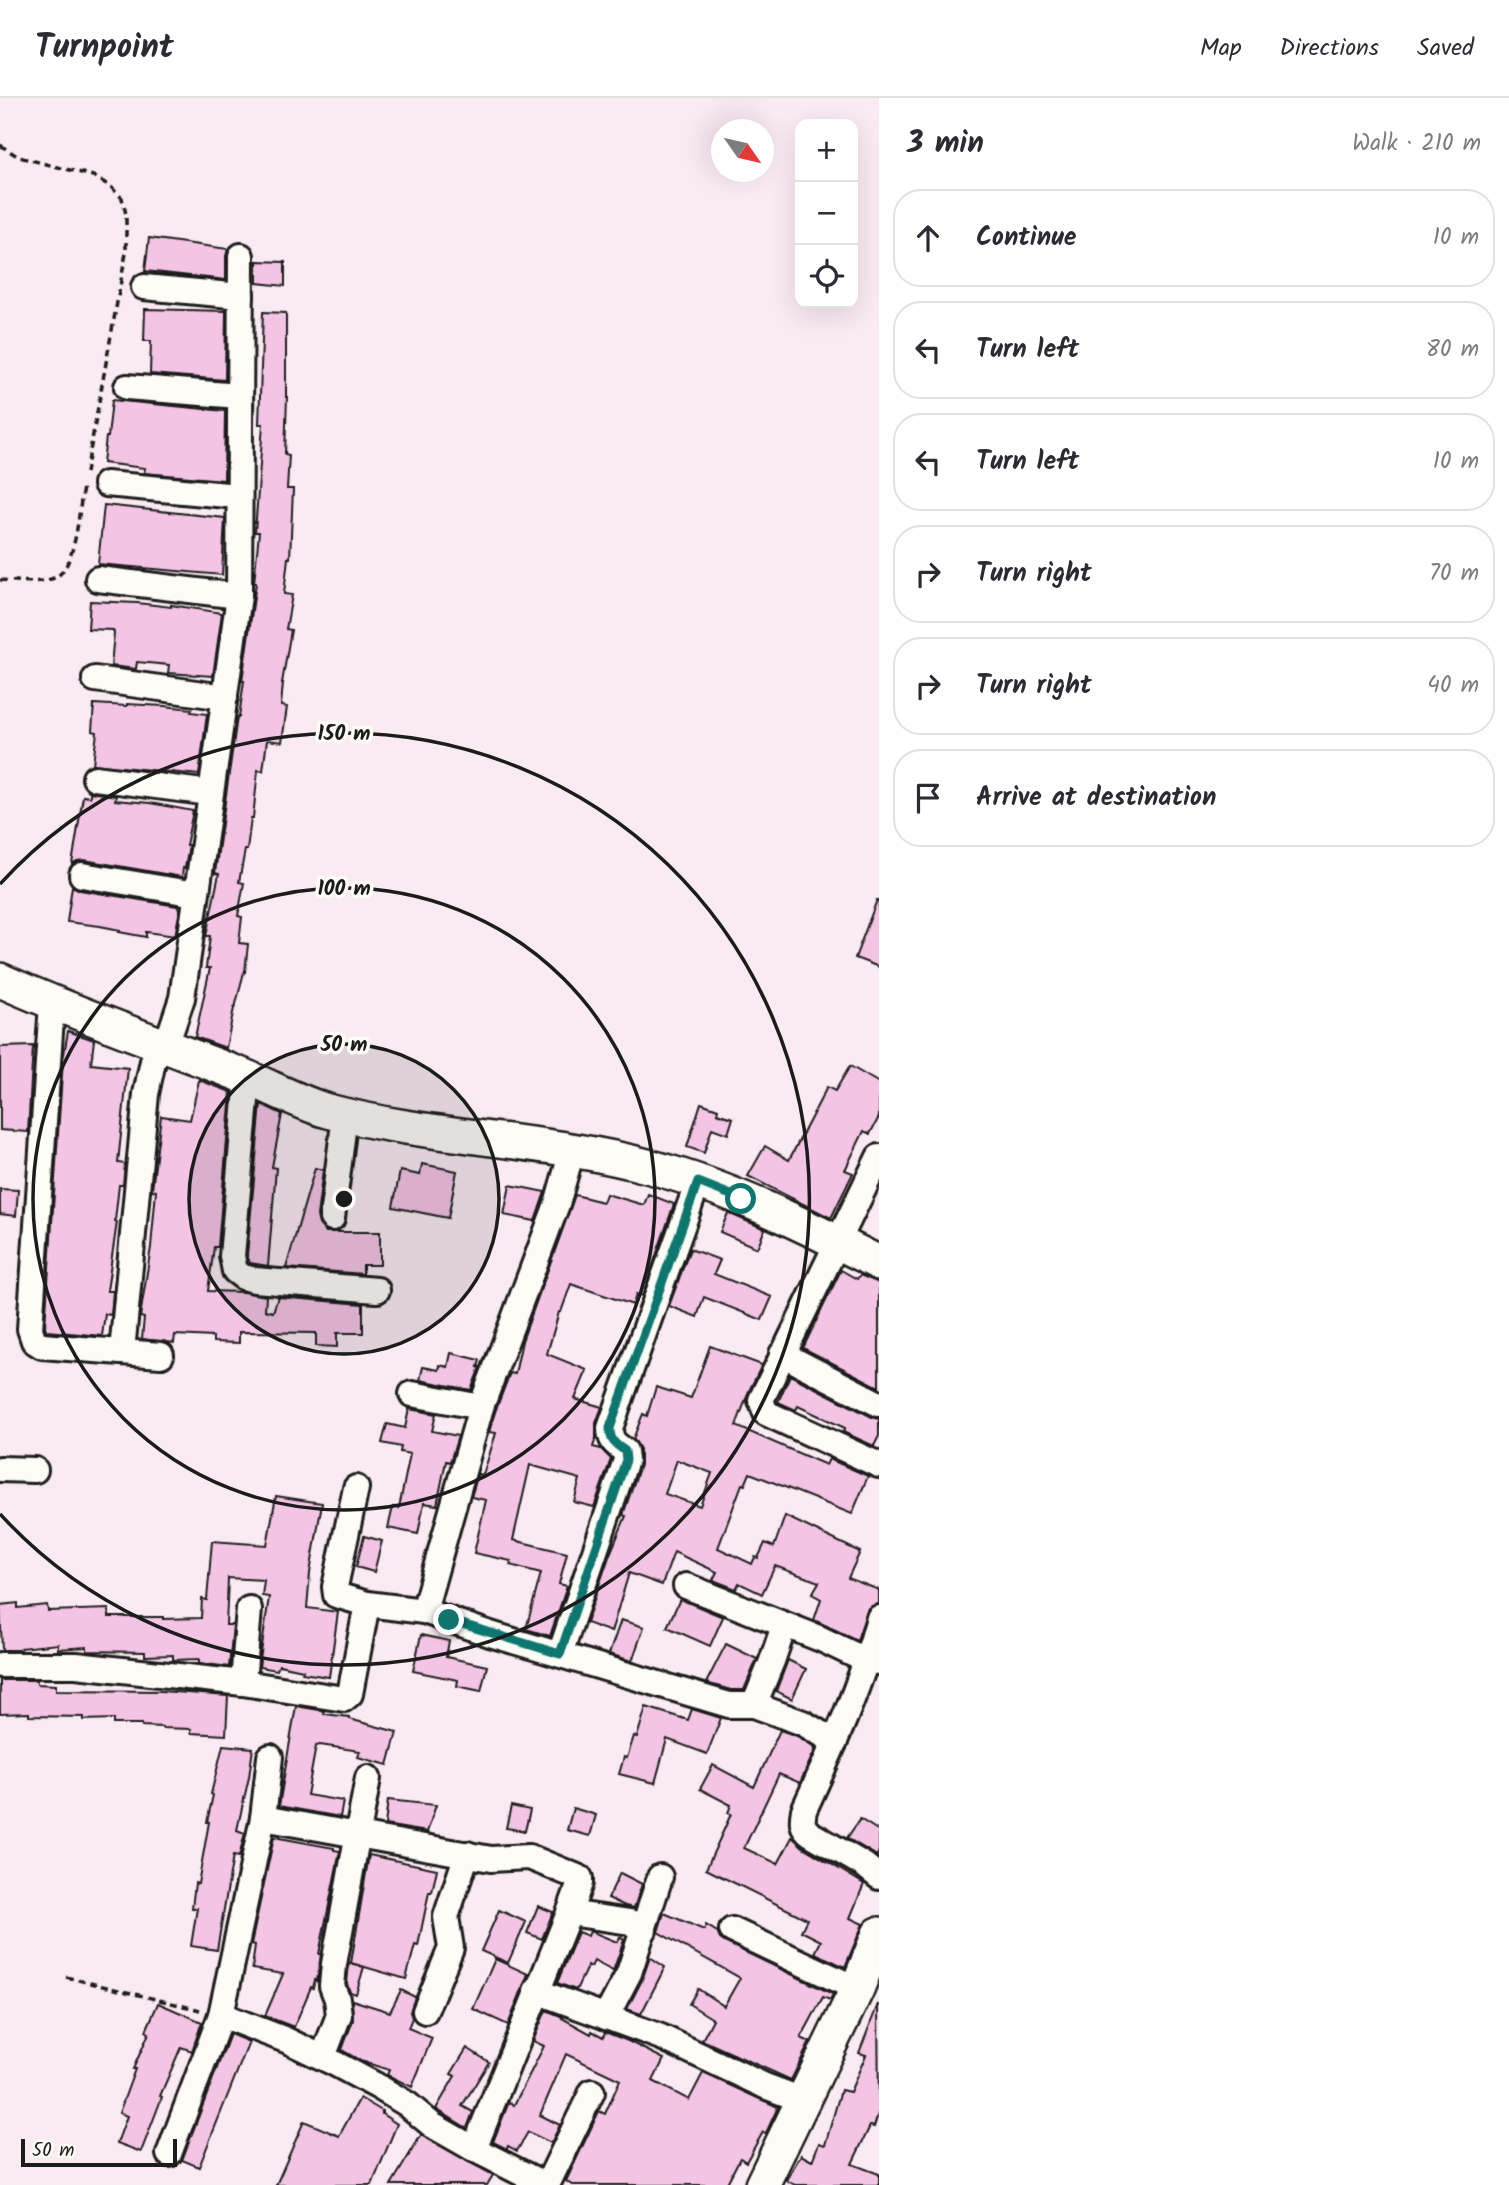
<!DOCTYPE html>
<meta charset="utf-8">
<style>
:root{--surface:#fff;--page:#f7f7f7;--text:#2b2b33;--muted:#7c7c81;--line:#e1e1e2}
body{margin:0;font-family:Kalam,sans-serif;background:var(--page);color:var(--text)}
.controls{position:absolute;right:21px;top:21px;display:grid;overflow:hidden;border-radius:14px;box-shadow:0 7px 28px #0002}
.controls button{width:63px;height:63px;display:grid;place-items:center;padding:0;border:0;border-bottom:2px solid var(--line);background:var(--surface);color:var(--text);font:35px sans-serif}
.compass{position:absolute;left:711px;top:21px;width:63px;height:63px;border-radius:50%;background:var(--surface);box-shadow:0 7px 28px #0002;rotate:124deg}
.scale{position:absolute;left:21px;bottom:18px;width:156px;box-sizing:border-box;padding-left:7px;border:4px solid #1c1c1c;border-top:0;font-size:19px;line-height:24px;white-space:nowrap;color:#1c1c1c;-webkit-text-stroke:5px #fdfcf7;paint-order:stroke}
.stop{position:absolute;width:21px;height:21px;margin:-16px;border:5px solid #0f766e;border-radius:50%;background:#fff}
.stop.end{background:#0f766e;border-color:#fff;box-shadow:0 2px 7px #0008}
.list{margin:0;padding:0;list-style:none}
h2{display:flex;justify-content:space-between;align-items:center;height:91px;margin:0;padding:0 28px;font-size:30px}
h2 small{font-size:23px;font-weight:400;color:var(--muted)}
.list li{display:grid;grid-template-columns:46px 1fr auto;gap:21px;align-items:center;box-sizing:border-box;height:98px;margin:0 14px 14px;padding:0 14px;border:2px solid var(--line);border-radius:28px}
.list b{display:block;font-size:26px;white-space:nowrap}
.list em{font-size:23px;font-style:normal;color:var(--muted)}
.icon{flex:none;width:38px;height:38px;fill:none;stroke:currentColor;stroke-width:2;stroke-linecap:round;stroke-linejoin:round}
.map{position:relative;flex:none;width:879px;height:2087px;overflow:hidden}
header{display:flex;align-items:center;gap:42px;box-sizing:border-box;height:98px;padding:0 35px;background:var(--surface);border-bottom:2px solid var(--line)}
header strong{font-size:33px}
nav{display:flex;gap:38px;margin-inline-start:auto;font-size:24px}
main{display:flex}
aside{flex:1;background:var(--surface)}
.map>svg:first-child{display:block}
.building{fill:#f4c4e5;stroke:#1c1c1c;stroke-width:2;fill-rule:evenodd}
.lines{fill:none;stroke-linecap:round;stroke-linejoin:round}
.street-casing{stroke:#1c1c1c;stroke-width:30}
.secondary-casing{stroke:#1c1c1c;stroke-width:38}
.path{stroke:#1c1c1c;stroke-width:3.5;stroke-dasharray:7 5;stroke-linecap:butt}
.street{stroke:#fdfcf7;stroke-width:24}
.secondary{stroke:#fdfcf7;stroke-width:33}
.route{stroke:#0f766e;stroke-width:9}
.ring{fill:none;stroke:#1c1c1c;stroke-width:3.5}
.centre{fill:#1c1c1c;stroke:#fdfcf7;stroke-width:3.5}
.ring-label{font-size:21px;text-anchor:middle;font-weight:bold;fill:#1c1c1c;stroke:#fdfcf7;stroke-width:7;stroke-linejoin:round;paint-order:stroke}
</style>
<header>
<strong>Turnpoint</strong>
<nav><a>Map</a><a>Directions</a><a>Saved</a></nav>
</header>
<main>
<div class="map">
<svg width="879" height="2087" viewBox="0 0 879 2087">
<rect width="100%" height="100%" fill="#faebf2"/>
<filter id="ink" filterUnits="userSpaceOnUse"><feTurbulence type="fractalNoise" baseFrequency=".0143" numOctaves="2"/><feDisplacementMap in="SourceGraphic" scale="14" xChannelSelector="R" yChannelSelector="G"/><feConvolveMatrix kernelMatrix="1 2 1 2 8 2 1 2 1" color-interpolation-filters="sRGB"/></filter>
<g filter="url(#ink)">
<!-- building -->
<g class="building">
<path d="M149,140l79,11 -2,7v24l-81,-9z"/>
<path d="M257,163l28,1v24l-28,-3z"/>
<path d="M145,211l81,2 -1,69 -75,-6 1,-33h-7z"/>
<path d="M263,214l23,1v84h1l-2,57 4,1 -2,34h6l-3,69h-2l-4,36 8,1 -6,34 5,1 -9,53h1l-2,23 6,1 -5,35 -15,-2 -4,31 -5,-1 -5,48h-2l-4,32h-2l-6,32 5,1 -6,33 4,1 -3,26 9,1 -3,28h-1l-9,36h-1l-8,40 -31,-11 15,-69h-4l4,-32h-4l13,-62 -4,-1 22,-156h2l5,-36h-2l14,-98h-2l5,-51h-4l8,-108h-4z"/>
<path d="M112,302l113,11 -1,69 -80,-7 1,-5 -42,-5 3,-26h2z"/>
<path d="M104,407l121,13 -3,57 -124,-11z"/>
<path d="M90,503l47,2 34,4v-2l51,8 -9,63 -45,-3 1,-8 -32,-3 -1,7 -25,-3 3,-33 -1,-3 -25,-1z"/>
<path d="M94,606l33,2v-2l37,2 28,3 -1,3 16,2 -8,61 -106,-11 4,-32 -5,-1z"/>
<path d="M90,694l26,4 -1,4 35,3 43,8 -7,34h3l-4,23h-2l-1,9 -98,-17 -7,1 -5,3 11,-68 7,1z"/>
<path d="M72,788l8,4 97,16 3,3 -5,27 -29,-4v5l-27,-5 1,-2 -20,-4 -33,-4z"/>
<path d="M877,802l2,1v66l-24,-9z"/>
<path d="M68,933l26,9 -3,24 37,4 -10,95 7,1 -2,21h-4l-4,36 2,1 -10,69h6l-2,24 -6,-1 -3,22 -55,-5 -2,-4 18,-267z"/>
<path d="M33,948l-5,86 -28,-2v-83z"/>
<path d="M850,968l29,17v34l-9,17 -6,-3 -19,39 8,3 -22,45 -83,-42 17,-30 24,14 38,-73 8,4z"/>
<path d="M199,982l32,12 -13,155h-4l-6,44 35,1 23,4 -1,14 8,2 5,-15 85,7v29h-26v14l-21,-1v-13l-77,-1v11l-26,-1v-5l-38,-2 -1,8 -32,-4 2,-21 -4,-1 11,-70 5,-56 -4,-1 9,-74 29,4z"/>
<path d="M701,1005l17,6 -1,4 16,5 -5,16 -16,-6 -8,25 -17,-6z"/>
<path d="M261,1006l21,10 -10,53 4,1 -8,98 -18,-3 -3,-8z"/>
<path d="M422,1066l35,7 -9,47 -55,-11 7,-36 20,4z"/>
<path d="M315,1070l8,2 -6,46 2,8 7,8h54v33h-17v9l-77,-6z"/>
<path d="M510,1087l35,7 -10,29 -31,-6z"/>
<path d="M0,1091l18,1 -2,26 -16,-2z"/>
<path d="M606,1096l38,11 4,-11 26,10 -32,92 -6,-2 -3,11 -62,-21 -10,28h-2l-12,42 40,16 -12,29 27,8 -6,16v15l-3,9 8,2 10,10 -17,48 -20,-5 6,-23 -50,-14 -17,75 54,13 -8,31 8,2 -17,50 -24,-7 15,-56 -31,-8 1,-4 -37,-8 12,-53 -15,-3 7,-23 5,1 13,-42 -7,-1 6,-20 15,-39 5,1 7,-33 53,-146 28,7z"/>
<path d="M728,1115l37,16 -8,19 -37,-16z"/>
<path d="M690,1151l30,11 -6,14 58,23 -10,23 -58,-23 -7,20 -28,-11z"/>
<path d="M841,1172l16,9 3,-4 19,8v104l-76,-39z"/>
<path d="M710,1248l52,19 -13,26 -13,35 90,39 3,-6 39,17 -16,38 -102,-41 -5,12 -3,-1 -24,64 34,16 3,-7 3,1 7,-15 9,4 11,-31 75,36 -12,26 31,12v14l-11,4 -11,32 -43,-20 7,-21 -9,-5 7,-12 -44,-16 -13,28 -23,-11 -3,6 -23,-9 4,-8 -43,-20 -12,33 -33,-12 -18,59 -25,-9 24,-69 16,-38 -3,-1 17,-50v-16l-7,-10 10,-25 4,2 9,-29 35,11zM677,1362l35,13 -12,33 -35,-12z"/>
<path d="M451,1255l29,7 -2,7h2l-9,23 -51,-10 3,-13 16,3 1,-5 8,2z"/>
<path d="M790,1277l82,42 7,2v17l-5,10 -31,-14 2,-4 -47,-22 -2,4 -18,-8z"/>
<path d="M409,1311l27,5 -4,17 26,5 -8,26 -4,-1 -9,44 -13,-2 -6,31 -30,-6 5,-21 6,1 11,-54 -10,-2 1,-5 -19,-4 5,-19 18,4z"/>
<path d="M276,1398l46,7 -12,70 -3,35 31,4 -9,65 -27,-4 1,-3 -24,-5 -2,5 -18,-3 10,-70 -7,-1 2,-16 -36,-2 -2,47h7l-4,42 -30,-4v-4l-26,1v-5l-28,1v-4l-58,-1v-4l-29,2v-5l-37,4v2h-19l-2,-45 18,-2v5l29,-3 1,6 61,-2v8h54v2l38,-1 1,-19 5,1 5,-59 55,4z"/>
<path d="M364,1438l18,5 -8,31 -18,-5z"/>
<path d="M680,1501l43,18 -13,29 -43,-19z"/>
<path d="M621,1522l23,7 -12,34 -23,-7z"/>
<path d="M421,1537l28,6 -3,16 41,9 -6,25 -24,-5 1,-6 -45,-9z"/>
<path d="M726,1546l31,15 -13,31h-13l-25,-7z"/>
<path d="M788,1562l18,9 -14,30 -16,-8z"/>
<path d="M0,1582h37v4l19,1v5l105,1 67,5 -2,39 -35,-2v-4l-29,-1v-1l-20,-1v-2h-28v-5l-30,1v-3l-55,-1v-3l-29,1z"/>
<path d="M296,1608l29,5 -1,3 25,3v2l48,13 -9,33 -30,-8 2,-6 -40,-6 -4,1 -9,49 36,6 -3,16 -61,-11z"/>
<path d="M646,1609l42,13 4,-11 29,9 -14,36 -40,-15 -12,44 -36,-9 5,-17 3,1 7,-22 3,1z"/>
<path d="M780,1632l17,6 19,12 -16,35 -21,-9 -35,74 34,16 14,-27 11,10 61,37 -14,34 13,6 -18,43 -30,-14 6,-12 -20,-10 6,-12 -101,-50 25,-55 -3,-1 3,-8 -31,-16 13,-24 41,22z"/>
<path d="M223,1647l30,3 -4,29 -12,53 8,3 -6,24 -6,-1 -16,94 -26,-4 6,-38h-5l3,-25 3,1 11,-62h-2l6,-27 -2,-1z"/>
<path d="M388,1702l48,5 -9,27 -42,-7z"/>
<path d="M511,1708l19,4 -5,21 -19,-3z"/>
<path d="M573,1710l23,7 -6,21 -23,-6z"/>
<path d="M860,1721l19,12v20l-2,5 -30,-18z"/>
<path d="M274,1739l60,11v2l6,1 -21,103h2l-4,27 -2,-1 -2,8 -2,-1 -17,40 -29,-11 18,-42 -31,-5 3,-24 -4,-1z"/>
<path d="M369,1757l68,14 -5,23h-3l-11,54 -3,-1 -9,34 -55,-16z"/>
<path d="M620,1775l22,11 -8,24 -9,-2 -17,-8z"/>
<path d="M538,1808l15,6 -11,27 -15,-6z"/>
<path d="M499,1812l27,12 -18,41 -27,-12z"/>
<path d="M664,1815l40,17 2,-5 11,7 3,7 6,4 107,51 -3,6 -7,-3 -22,41 9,4 -19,38 -89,-40 11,-21 -24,-15 9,-15 26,17 16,-28 -82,-46z"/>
<path d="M590,1833l27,11 3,-5 4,3 -11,31 -19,-10 -3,6 -3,-2 -12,25 -19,-7 21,-51 10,4z"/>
<path d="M650,1859l15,10 -24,47 -14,-5 15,-29z"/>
<path d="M495,1861l33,15 -20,51 -35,-16z"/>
<path d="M349,1865l15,4 -8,27 -6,-2 -3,-8z"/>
<path d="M401,1892l14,7 -5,15 2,6 -4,10 24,10 -20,49 -25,-12 2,-5 -28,-9 -19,-11 11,-30 -1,-20 38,12z"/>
<path d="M158,1905l44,19 -10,29 -11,-4 -21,49 2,1 -21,55 -24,-9 10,-27 -8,-3 16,-44h-2l16,-36 -3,-2z"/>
<path d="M878,1906l1,107 -5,16 -4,-1 -18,38 27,10v11h-84l-9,-5 15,-25 11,6 7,-18 6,2 16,-55 9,2 16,-37 -7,-2z"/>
<path d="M546,1912l17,7 -1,1 29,16 1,-3 11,6 2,-5 23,9 36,18 -11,22 36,19 14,-27 75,34 -12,26 -3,-1 -17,30 -6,-4 -14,27h-153l-7,-4 33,-70 6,3 15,-34 -54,-26 -26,61 20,10 -9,18 -23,-11 -11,19 -9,-5 -1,3 -14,-7 16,-40 5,3 30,-59 -11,-5z"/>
<path d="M230,1936l19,8 -50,125 -17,-7z"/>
<path d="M467,1950l22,14 -27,44 11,6 -6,16 -31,-19 19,-33 -4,-2z"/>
<path d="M360,2000l22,13v3l15,10 -25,61h-96l28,-64 35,15z"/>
<path d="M421,2037l72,40 -6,10h-96z"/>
</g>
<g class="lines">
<defs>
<g id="street">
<path d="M144,189l97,9"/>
<path d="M127,289l112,9"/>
<path d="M106,386l132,12"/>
<path d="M98,481l141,17"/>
<path d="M95,581l130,18"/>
<path d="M95,680l115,15"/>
<path d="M82,777l114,19"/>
<path d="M52,905l-22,326 4,12 8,5 119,9"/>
<path d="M248,980l-16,178 3,15 8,6 12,3 122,10"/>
<path d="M879,1059l-118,243 5,13 113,52"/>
<path d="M332,1120l13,-103"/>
<path d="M122,1254l24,-258 7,-33 18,-30 11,-33 57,-402 2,-340"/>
<path d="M782,1256l97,50"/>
<path d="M412,1296l69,13"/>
<path d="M0,1371l35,1"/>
<path d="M356,1390l-21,99 1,8 31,9 57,7 66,23 239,71h25l49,18 32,19"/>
<path d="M686,1488l135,53 46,22 12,1"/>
<path d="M424,1513l57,-204 76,-203 15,-53"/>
<path d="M879,1520c-18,67 -46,129 -75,192 -2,11 -3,17 7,24l53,31 15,12"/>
<path d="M560,1556l66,-194 -1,-9c-10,-7 -15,-10 -15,-23l88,-246"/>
<path d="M0,1567h76l167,18 101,16 6,-5 17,-90"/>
<path d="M243,1585l6,-74"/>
<path d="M754,1607l18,-44 12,-35"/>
<path d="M263,1720l7,-61"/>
<path d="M569,1815l61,9 14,8"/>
<path d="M732,1832l125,59"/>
<path d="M536,1893l125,46 104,49 40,15"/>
<path d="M425,1913l26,-63 -5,-31 21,-63"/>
<path d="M221,1917l65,25 48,23 43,23 30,18 25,21 42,24 71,36"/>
<path d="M606,1919l23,-44 31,-96"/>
<path d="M323,1959l16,-42 -2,-16 -5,-13 2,-22 34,-186"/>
<path d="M169,2056l52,-139 42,-197 228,41 38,-2 51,21v5l-11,30 -95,236"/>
<path d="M547,2087l45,-93"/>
</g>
<g id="secondary">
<path d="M0,882c76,34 153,61 231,91 33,12 63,30 97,40 106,28 217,27 323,56 79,21 155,59 228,96"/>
<path d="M762,2087l95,-196 22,-55"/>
</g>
</defs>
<!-- street casing -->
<use href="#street" class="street-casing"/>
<!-- secondary casing -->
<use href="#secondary" class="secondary-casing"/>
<!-- path -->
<g class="path">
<path d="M0,47l19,12 74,19 17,10 12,12 4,16v39l-40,220"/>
<path d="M0,482c17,1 38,4 54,-2 22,-8 25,-69 29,-91"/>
<path d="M66,1879l134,33"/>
</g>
<!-- street -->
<use href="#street" class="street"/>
<!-- secondary -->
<use href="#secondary" class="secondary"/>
</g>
</g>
<g class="lines" filter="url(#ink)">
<!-- route -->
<path class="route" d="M449,1522l111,34 66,-194 -1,-9c-10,-7 -15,-10 -15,-23l88,-246 43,17"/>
</g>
<!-- distance rings -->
<circle cx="344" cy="1101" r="155" fill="#1c1c1c" fill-opacity=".12"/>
<g class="ring">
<circle cx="344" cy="1101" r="155"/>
<circle cx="344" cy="1101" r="311"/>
<path d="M0 786A466 466 0 1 1 0 1416"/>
</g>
<circle cx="344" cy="1101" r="10" class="centre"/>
<g class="ring-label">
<text x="344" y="642">150 m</text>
<text x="344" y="797">100 m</text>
<text x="344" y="953">50 m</text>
</g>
</svg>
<div class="controls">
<button>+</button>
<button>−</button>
<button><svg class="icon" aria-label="locate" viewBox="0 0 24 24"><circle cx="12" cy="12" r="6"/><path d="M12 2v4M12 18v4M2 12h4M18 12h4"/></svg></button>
</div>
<svg class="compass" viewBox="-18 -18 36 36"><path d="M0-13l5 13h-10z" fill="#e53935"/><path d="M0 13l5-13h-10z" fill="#7c7c81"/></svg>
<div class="scale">50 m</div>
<div class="stop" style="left:741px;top:1101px"></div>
<div class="stop end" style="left:449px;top:1522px"></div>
</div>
<aside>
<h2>3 min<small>Walk · 210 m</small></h2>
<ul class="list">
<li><svg class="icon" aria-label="ahead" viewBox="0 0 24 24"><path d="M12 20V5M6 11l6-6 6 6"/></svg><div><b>Continue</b></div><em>10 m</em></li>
<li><svg class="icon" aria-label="left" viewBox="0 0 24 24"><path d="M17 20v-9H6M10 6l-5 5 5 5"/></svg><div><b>Turn left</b></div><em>80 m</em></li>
<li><svg class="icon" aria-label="left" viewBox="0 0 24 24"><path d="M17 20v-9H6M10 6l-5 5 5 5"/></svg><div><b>Turn left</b></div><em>10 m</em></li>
<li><svg class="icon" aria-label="right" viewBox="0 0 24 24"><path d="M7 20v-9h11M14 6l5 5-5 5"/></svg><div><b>Turn right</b></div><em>70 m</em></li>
<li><svg class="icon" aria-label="right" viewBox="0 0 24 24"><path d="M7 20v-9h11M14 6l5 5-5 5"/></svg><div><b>Turn right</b></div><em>40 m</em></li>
<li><svg class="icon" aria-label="arrive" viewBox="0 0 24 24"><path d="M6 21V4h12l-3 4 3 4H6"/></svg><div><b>Arrive at destination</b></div></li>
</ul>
</aside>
</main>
